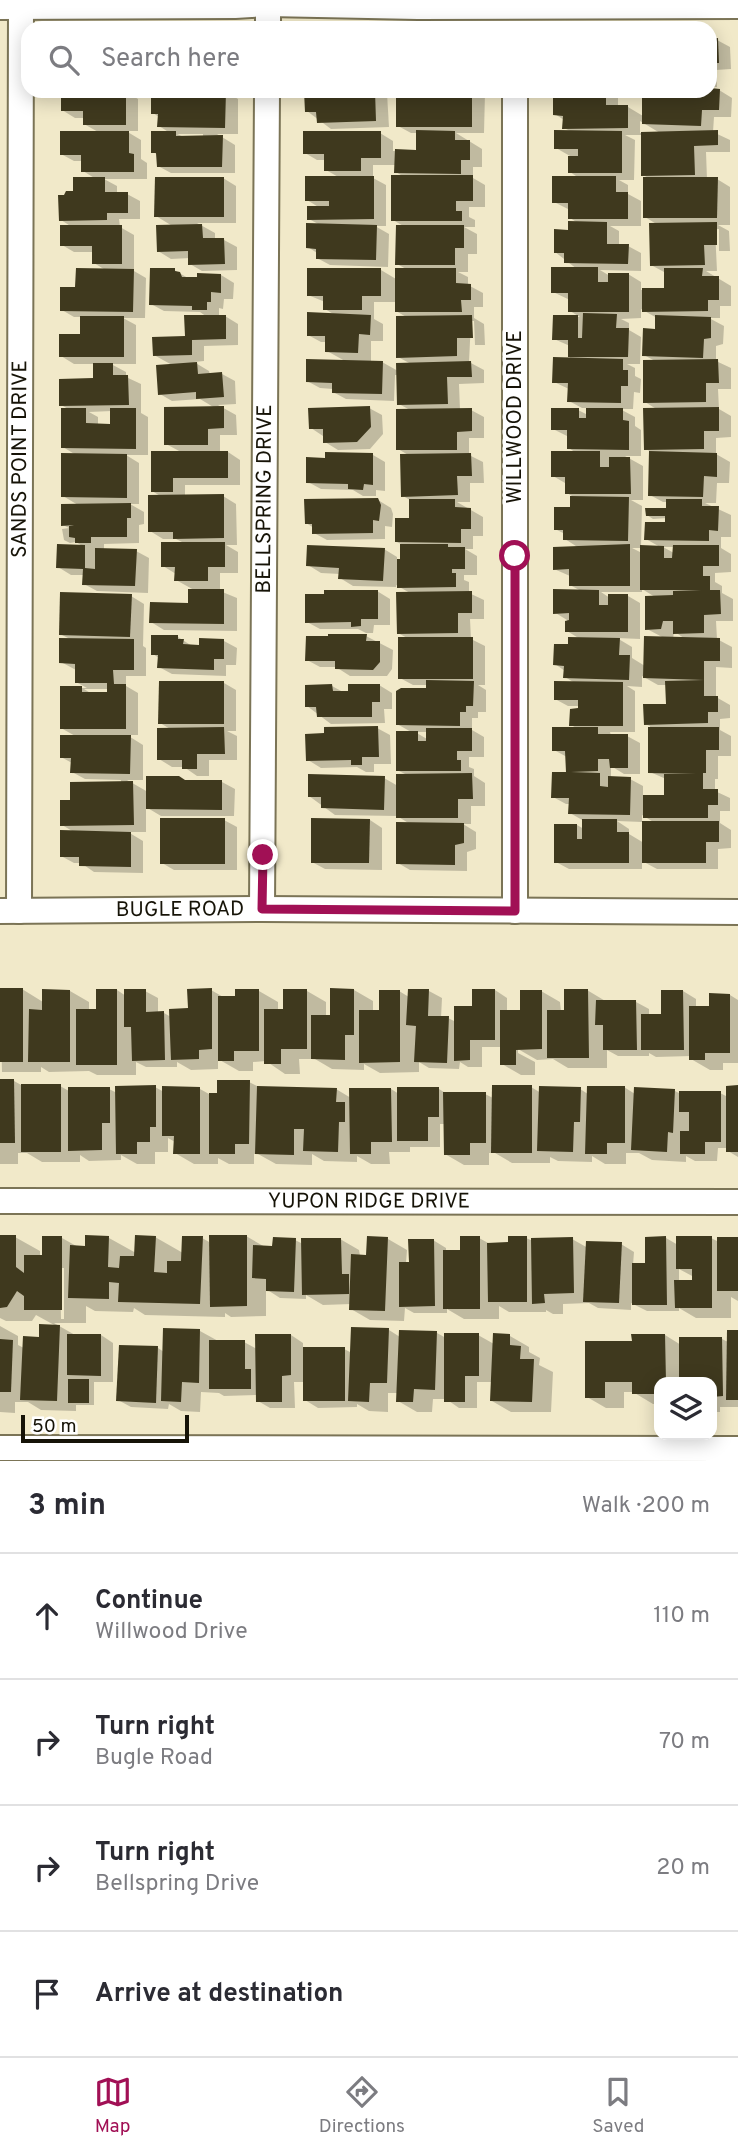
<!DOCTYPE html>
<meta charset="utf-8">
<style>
:root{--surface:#fff;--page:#f7f7f7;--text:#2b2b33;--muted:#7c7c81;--line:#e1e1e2;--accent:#a11055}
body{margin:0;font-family:Overpass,sans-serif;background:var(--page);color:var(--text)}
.controls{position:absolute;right:21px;bottom:21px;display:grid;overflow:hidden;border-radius:14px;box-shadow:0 4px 18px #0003}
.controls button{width:63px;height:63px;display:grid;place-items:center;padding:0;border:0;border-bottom:2px solid var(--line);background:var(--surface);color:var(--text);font:35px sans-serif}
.scale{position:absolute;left:21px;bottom:18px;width:168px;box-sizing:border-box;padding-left:7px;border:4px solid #161307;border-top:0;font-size:19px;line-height:24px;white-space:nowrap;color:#161307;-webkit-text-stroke:5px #fff;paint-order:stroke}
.stop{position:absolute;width:21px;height:21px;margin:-16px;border:5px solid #a11055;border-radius:50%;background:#fff}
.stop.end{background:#a11055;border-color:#fff;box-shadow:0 2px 7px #0008}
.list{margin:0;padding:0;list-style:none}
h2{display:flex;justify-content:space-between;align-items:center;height:91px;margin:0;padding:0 28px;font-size:30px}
h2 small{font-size:23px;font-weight:400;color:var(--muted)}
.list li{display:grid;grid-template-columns:46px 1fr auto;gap:21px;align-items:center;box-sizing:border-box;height:126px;padding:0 28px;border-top:2px solid var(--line)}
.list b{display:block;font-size:26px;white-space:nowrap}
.list p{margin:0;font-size:23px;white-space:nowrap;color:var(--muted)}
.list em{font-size:23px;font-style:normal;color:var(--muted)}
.icon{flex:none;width:38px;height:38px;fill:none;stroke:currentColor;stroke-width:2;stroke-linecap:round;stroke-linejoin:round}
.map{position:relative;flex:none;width:738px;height:1461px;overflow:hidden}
.search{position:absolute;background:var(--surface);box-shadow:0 4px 18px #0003;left:21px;right:21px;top:21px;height:77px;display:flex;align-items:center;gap:18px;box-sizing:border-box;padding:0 24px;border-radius:21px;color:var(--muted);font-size:26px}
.sheet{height:595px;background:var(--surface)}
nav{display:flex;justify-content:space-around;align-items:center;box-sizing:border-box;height:98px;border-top:2px solid var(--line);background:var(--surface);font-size:19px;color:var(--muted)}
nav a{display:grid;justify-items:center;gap:4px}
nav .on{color:var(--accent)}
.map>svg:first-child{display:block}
.shadow{fill:#0003;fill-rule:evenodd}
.building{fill:#3f391e}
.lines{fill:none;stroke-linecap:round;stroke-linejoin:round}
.minor-casing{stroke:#7b7456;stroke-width:28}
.minor{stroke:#fff;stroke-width:24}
.route{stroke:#a11055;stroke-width:9}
.labels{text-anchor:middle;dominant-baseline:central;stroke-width:7;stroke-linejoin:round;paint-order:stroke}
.street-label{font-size:21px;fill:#161307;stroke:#fff}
</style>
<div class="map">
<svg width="738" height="1461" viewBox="0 0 738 1461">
<rect width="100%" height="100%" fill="#f1e9c9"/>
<!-- shadow -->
<g class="shadow">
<path d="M710,40h7l13,7 1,22 -15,1 1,17h-7z"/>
<path d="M719,90l13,8 -1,19h-17l-1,15 17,8v12h-24l1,27h10l13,8v38h-12l11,6 1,20h-11v-22h-4l2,42h-11l25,15v20h-11v12h-11l15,8 -1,18 -7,2v15l15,7v21h-13l1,20 12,7v21l-15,1v16l14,8 -1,21h-12l-1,20h-11l26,12v22h-10v11l10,6v18l-16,1v9l7,4v7l11,6v22h-17l1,18 15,8v21l-16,-1v30l14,8v13l-10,1v11l11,6v20h-13v23h-3v12l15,7v13h-10v12l11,7v18l-13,1v20h-61l-15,-8v8h-73l-13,-7 21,-37 7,4v-8l-14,-8v-9h-4l-13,-7 14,-23v-17l-13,-7 24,-21 -7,-4 9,-19h-12l-13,-7 20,-16 -10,-6v-6l-10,-7 15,-18 10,-7 -13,-8v-11l-13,-8 27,-21 -11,-6v-9l-16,-7 25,-21 -14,-9v-5l-10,-5 17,-20v-13l-5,-3 -2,-10 -12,-7 23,-23 -7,-5v-11l-16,-8 25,-19 10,5v-7h-6l-13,-7v-12l-15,-7 16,-22v-14l-16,-7 1,-22h25l-10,-6v-11l-17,-8 24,-23 -22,-17 23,-29 -8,-5v-8l-16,-8 25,-24 -9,-6v-16l-14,-8 16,-16 -8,-4v-8l-9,-6 15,-19v-4h42l6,3v13h10l15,9 1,-25zM640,121l20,12h-20zM625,135h17l1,40 7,4 -5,38 13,8 -7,40 13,7 2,18h-25v-8l-13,-8 -18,2 -10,-6 41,1v-18l-13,-7h-9v-15l-9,-5h31v-25l-13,-7v-9l-9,-5h15l1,-40zM641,309l16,9 -1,13 -12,24 11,6 -10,41 13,8 -13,38 6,4 -1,43 13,7h4v9l-20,4 6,4 14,-1v6l-21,15 14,8h-19l1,-41 -11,-6h12v-34l-18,-10h16v-26l-6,-4v-9l-15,-8h13l1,-17 6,1 1,-14 -6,-3v-8l-8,-4h13l1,-27 -12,-7v-7l-8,-4 20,-1zM663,547h11v6zM632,548h10v5zM642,589l13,8 -8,32 17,9 -19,28 -13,-8v-11l-15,-9 23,1v-36l-12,-7 -18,2 -9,-6h41zM674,632l4,2 7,5h-12zM642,676l16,9h9l1,20 -23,19 5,2v46l16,7v18h-23v-11l-13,-7 -19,-1v-12l13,8h16v-31l-13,-7h-16l-1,-4h25v-41l-8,-5 15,1zM642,815l13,8 -11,20 -15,-9v-5l-12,-8 25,1z"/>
<path d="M63,91h62l13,8v32h-12l15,9v19l6,4v16h-43l13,7v8h10l13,7v18h-21l1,8 14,8v36l12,7 -1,40h-22l13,7v39h-25l15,8v5l15,7v29l7,4v38h-22l13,8v41h-9l14,8v12l-5,1v18l-35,1v6l32,1 13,7 -1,35 -51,-2 -13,-7v-9h-13l-13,-8 26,-20 -8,-5 -6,1 -6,-3 -2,-11 7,-1 -6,-3 15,-20 -15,-9 13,-41 -13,-8 7,-37 -9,-5 34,-25v-16h-21l-13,-8 20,-20v-19h-7l-12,-7 15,-21 30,-18 -13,-8v-11h-20l-12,-7 10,-18 -11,-7 14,-27 21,-14 -13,-8v-10h-9l-13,-7 39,-21 -16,-9v-6h-9l-13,-8zM112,411v14h-14v-8l-9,-5z"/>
<path d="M167,91h70h-12l13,8v35h-21l18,11v28h-64l-13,-7v-11l-5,-3 17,-19 -11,-7v-9l-6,-4 14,-15zM177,134h26v3h-19z"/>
<path d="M306,91h77l4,2 2,34 -58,2 -24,-18z"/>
<path d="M428,91h52l5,2 -1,40h-28l26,16v18h-9v11l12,7v22h-16v10l6,3v7h-11l13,7v20h-9v18h-10l10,5v8l15,8v14h-9v11l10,6 1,21h-10l-1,-24h-3l-2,41 15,8v13l-25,1 1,26h11l13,7v21h-15v17l14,7 1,21h-14v19h-13l26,15v19h-10v13h-8l12,7v19h-13v5l5,2v11l15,7v19h-14l1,20 14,7v39h-7l8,5v22h-8v6h-6v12l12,7v20h-15v10l5,2v7l11,7v23h-14v18h-8l13,8v17l-9,3v19l-57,-1 -12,-7 12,-39 -13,-8 -62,-1 -26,-19 75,-18 14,8 9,-11 -10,-5 16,-37 -16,-9 31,-34v-5h-15l-13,-7 9,-39 -11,-6 12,-40 -14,-8v2l-43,-1 -13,-8v-4l-19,-1 -13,-8 76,-16 13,8v4h4v-17l-4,-2 13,-22v-20l-7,-4 7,-40 -12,-7 12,-39 -11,-6 -1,-29h-3l-1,26 -48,-2 -13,-7v-3l-13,-1 -13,-7 38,-20 -18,-10v-9h-6l-13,-7 27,-20 -10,-6v-7l-17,-7 73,-25 15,9 12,-9 -11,-6 8,-37 -12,-7 11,-43 -8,-5v-7h-23v13l13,7v41h-11l14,8 -1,33 -58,-2 -13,-7v-5l-9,-6 12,-22 -11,-6 11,-11 -13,-8 33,-22 -14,-8v-10h-9l-12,-7 75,-20 13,8v10h25v-18h-7l-13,-7zM374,302h22v9l12,7 -10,39 13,7 -13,7 -16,-9h-11v-21h12v-17l-9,-5zM415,732h12v7z"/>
<path d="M223,178l13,8v37h-39l18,10v7h9l13,7v23l-35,1 -12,-7v-6l-19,1 -13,-8 16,-24 -18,-11z"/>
<path d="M174,270l14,8 33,-3 13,8 -1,16h-9l-1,10 -4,-1v8h6l13,8v21l-34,1v15l-10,1 15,9 1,4 12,-1 13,7 1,23 -18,1 18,10 1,20h-17v17h8l12,8v25h-55v12l38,-1 13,8 1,41h-11l12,7v21h-18v18l17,7v33l-73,-1 -13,-8 38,-18 5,-14 -18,-10v-6l-13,-8 23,-22 -10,-5h-13l-13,-8 12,-34 -10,-6 29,-39 -15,-8 49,-36 -15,-9 -28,2 -12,-7 12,-29 -18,-10 33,-17 20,-21 -7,-5 -36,-1 -13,-7z"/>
<path d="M369,408l13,7 1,19 -13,15 -32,1 -13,-8 -2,-6 -12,-8z"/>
<path d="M373,455l12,7v29l-9,-1v6h-13l-10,-6 -32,-1 -13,-7 19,-23z"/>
<path d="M378,500l13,8 2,6 -1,13 -7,-1v13l-58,1 -13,-7v-5l-8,-5z"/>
<path d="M377,591l13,8v26h-16l-1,8h-7l-8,-4h-38l-13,-7z"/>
<path d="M131,596l13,8 -1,42 3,2v28h-20v10l12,7v42h-11l16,10v35h-16l21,12 38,-10h36l13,7 -1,27h-73l-15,-9v25h-18l15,9v32l-49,-1 -13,-9h-7l-13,-7 13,-24 -12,-7 10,-23 49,-19v-3l-36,-1 -13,-7v-9l-11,-6 16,-20 -16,-9v-40h26l-11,-6v-12l-15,-8 9,-23 -10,-5zM84,689h25v5h-17z"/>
<path d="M366,636l27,14 -1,19 -5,7h-37l-14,-9h-16l-13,-7z"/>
<path d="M178,637l14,9 32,-5 13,7 -1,17h-10v11l-54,-2 -13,-7v-9l-6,-4z"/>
<path d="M224,683l12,7v41h-9l10,5v24h-28v16h-12l-13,-9h-12l-13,-8 13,-29 -12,-7z"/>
<path d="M379,685l13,8v16h-8l1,14 -54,1 -24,-18 25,-20 11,6z"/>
<path d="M377,728l13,7 1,29h-17v8h-8l-9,-5 -36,1 -13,-8z"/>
<path d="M224,820l13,7v43h-63l-12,-7z"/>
<path d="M370,820l12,8v42l-57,-1 -13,-7z"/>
<path d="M0,989h22l21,13 27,-11 19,11v9h8l20,-21 9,6 19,-5 13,7v15h6l7,4 18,-7 22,-20 14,8h12l22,-7 19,11v9h6l23,-20 19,11v15h6l22,-27 19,11v10h8l18,-20 10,6 20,-6 13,7 -1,20h7l8,4 39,-32 12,8v14h15l19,-21 19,11 1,10h5l21,-22 20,12h29l13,7v6h14l20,-24 13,8v9h15l19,-13 8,5v63h-15v7h-13l-19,-11v-3l-35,1 -7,-4v3h-31l-11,-6v18h-39l-15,-9 -16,1 -19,-11v4l17,9v13h-14l-19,-11 -1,-17h-19v20h-14l-8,-5 -1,7 -30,-1 -10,-6v10l-39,1 -16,-9v6l-32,-1 -17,-10h-16l1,15h-15l-19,-13 -13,1v9h-14l-21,-12v10l-27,1 -14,-8v5h-31l-10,-5v13h-39l-8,-4 -40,1 -8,-5v5h-39z"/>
<path d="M0,1081h14l9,5h37l9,5 40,-2 8,4 38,-6 9,5 36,-3 9,5h10l30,-12 12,6 75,1 15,9 40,-9 8,5 40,-5 8,5h38l8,4 38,-11 10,6 39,-4 8,5 36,-7 11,7 40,-3 6,3 39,-1 8,4 10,-10v70l-10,-6v-3h-10l-1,13h-22l-9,-5v6l-34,-2 -13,-7h-13v11h-21l-13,-8v6l-34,-1 -8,-4v6h-38l-17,-10h-6v12h-25l-19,-11v-30h-5v23h-30v5h-21l1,12h-19l-14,-8v6l-33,-1 -12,-7v11l-36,-1 -18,-10h-4v10h-25l-11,-6v6h-24l-19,-11v-11l-7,-4v14h-13v12h-18l-16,-9v5l-32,1 -9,-6v7h-38l-15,-9h-9v11h-18z"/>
<path d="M246,1236l19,11 9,1 21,-8 8,4 37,-5 19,11 1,6 8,1 20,-18 19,11 -1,13h5l22,-23 13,8v4h16l17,-14 11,6h19l17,-6 7,3 39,-2 16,9 33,-4 13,8 -1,13h14l19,-27 12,7 33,-7 8,4 19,-4v63l-7,-4v21h-35l-17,-10v3h-32l-16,-8v7l-33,-2 -9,-5 -26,1v10h-10l-7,-4v2h-37l-10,-6v13h-35l-17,-10v4h-33l-9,-5 -1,13 -34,-1 -19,-11v-5l-28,1 -17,-10v4l-26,-1 -14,-9v27l-35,1 -6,-4v4l-80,-2 -11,-7 -1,4 -38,-1 -9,-5v17h-32l21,12h26l12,8v39h-19v23h-18v6l-35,-1 -13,-8h-13v11l-15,-1v-86l18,10v9l6,3 32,-22 -20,-11 -4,6h-26l-6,-3v-81h15l25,14v5h4l18,-18 16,9 8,1 23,-10 27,15 19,-16 28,16 19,-15 9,5zM60,1268h4v51h-3zM679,1269l15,8v4h-15z"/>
<path d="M389,1330l11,7 37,-4 9,5 32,-3 16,9 16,-8 19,11v5l11,6 -1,7 14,7 -2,40h-40l-19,-11 1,-19h-16v26h-18l-13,-9h-13l-1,13h-15l-19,-11v-8h-10v19l-19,-1 -12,-7v3l-39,1 -13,-8v-18h-11l1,26h-25l-12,-7v-6l-34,1 -5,-3 -18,-1 -1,20 -19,-1 -12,-7 -1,5 -37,-2 -13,-7 3,-53 37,1 6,4 36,-21 20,11h24l13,7 34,-14 12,8v6h41l8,4z"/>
<path d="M738,1332v75h-18v5h-8v-30h-53v22h-6l-20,-12h-9v16h-18l-19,-11 46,-54 32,-8 16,10 41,-6 6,3z"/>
</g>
<!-- building -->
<g class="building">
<path d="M718,38l1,25h-9v-24z"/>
<path d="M710,88l10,1 -1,21h-17l-1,16 -59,-2v-33h68z"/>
<path d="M61,91h65v34h-43v-14h-22z"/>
<path d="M165,91h61l-1,37 -68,-1 1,-13h-7v-18h14z"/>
<path d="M304,91h71l1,30 -59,2 -1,-11h-11z"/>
<path d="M426,91h46v36h-76v-35z"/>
<path d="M568,91h38v14h22v23l-66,1 1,-13 -10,-1v-22h15z"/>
<path d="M416,130l39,1v9h15v20h-9v14l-67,-1 1,-24 21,1z"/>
<path d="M554,130l68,1v42h-54v-17h10v-7h-24z"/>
<path d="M718,130v15l-24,1 1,29 -54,1v-44z"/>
<path d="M60,131h69v22l5,1v18h-53v-17h-21z"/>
<path d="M151,131h25v5l47,-1 -1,32h-65l-1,-14h-5z"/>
<path d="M303,131h78v27h-20v13h-37v-17h-21z"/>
<path d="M391,175h82v26h-17v10h6v10h-71z"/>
<path d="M305,176h69v43l-67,1v-14h22v-5h-24z"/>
<path d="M552,176h64v16h12v27h-60v-16h-16z"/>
<path d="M73,177h32v15h23v21h-21v7l-48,1 -1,-26h6l2,-4h7z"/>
<path d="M155,177h69v40h-70z"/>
<path d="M643,177h75l-1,41h-74z"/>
<path d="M568,221l39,1v22h22l-1,20 -64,-1v-10h-10v-24l14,1z"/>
<path d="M717,222v23h-13l1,20 -55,1 -1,-43z"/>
<path d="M306,223l71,2 -1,35 -60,-1v-10l-10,-1z"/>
<path d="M202,224l1,14h21l1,26 -37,1v-14l-31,1 -1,-27z"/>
<path d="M60,225h62v39h-30v-18h-32z"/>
<path d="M396,225h68v23h-9v17h-60z"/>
<path d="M551,267h47v15h10v-9h21v39h-61v-19h-17z"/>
<path d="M76,268l58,1 -1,43 -73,-1v-24h15z"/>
<path d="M150,268h25v3l5,1 2,5h15v-4l24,1v19l-10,-1v10h-4v8h-15v-4l-43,-1z"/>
<path d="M307,268h74v28h-19v14h-39v-14h-16z"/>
<path d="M395,268h61v15l15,1v16h-10l1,12h-67z"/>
<path d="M664,268h39l-1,8h17v24h-11v11l-66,1v-24h22z"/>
<path d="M307,312l64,3 -1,20 -11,-1 -1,19 -33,-1v-16h-18z"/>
<path d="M583,313l34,1 -1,14h13l-1,29h-60v-17h-16l1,-25h25v23h4z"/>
<path d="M184,315h42v24l-34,1v15l-39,1 -1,-19 33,-1z"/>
<path d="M472,315l1,23h-16v18l-61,2v-42z"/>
<path d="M655,315l56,2v21l-7,1 -1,19 -61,-2 1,-28 12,1z"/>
<path d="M80,316h44v41h-65v-23h21z"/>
<path d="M553,357l70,2v11h5v16h-7v17l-54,-1 1,-19h-16z"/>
<path d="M306,359l77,2 -1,33 -50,-1v-10l-26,-1z"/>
<path d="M718,359l1,24h-13v19l-63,1v-43z"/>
<path d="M471,361l1,16h-25l1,27 -51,1 -1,-42z"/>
<path d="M197,362l1,12 24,-2 2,25 -28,2v-7l-38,3 -2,-30z"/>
<path d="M93,363h20v12h15l1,30 -70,1v-27l34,-1z"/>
<path d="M224,406v22l-16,1v16h-44v-38z"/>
<path d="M370,406l1,21 -14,15 -34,1v-14h-14l-1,-21z"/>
<path d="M719,407v24h-15v18l-60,1 -1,-42z"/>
<path d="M61,408h25v15l24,1v-16h26v41l-75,-1z"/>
<path d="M472,408v23l-15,1v18h-61v-41z"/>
<path d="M551,408h28v10h7v-10h37v12l6,1v29l-62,-1v-19h-16z"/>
<path d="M151,451h77v27h-55v14h-22z"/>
<path d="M551,451h49v16h9v-10h21l1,37h-66v-17h-14z"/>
<path d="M649,451l68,2v24l-13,-1 -1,21 -55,-1z"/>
<path d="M325,452l48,1v32l-9,-1 -1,6 -15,-1v-5l-42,-1v-26l19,1z"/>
<path d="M61,453l66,1v44l-66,-1z"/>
<path d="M471,453l1,23h-15l1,19 -57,2 -1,-43z"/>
<path d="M224,494v44l-51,1v-7h-25v-37z"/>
<path d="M570,496l59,1 -1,44 -65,-1v-10h-9v-23h16z"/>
<path d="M378,498l3,7 -2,16 -6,-1v13l-61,1v-10h-7l-1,-25z"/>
<path d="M409,499h46v8l16,1v21h-10v14l-66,-1v-24h14z"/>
<path d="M666,499h36v7h17l-1,25 -9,-1v11l-65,-1 1,-18h20v-6h-19l-1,-8h21z"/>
<path d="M131,503v15h-4v19h-36v6h-16v-5l-6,-1v-11l5,-1 -13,1v-22z"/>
<path d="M161,542h64v25h-17v14h-34l1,-14h-14z"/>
<path d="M57,544l28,1v23l10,1v-21l42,1 -2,37 -53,-1 1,-16 -27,-1z"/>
<path d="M400,544h48v3h17v22h-13v4h4v14l-59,1v-29h3z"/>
<path d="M630,544v42h-61v-17l-16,1v-23z"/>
<path d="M307,545l78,3 -2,33 -45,-2 1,-11 -33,-2z"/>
<path d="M640,545l24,1v12h8l1,-13h46v21h-16v10h7v14h10l1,24 -17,1v18l-31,1v-13h-10l-2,8 -16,1v-34l28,-1v-4l28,-1h-61z"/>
<path d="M188,589h36v35l-75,-1 1,-21 38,1z"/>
<path d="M553,589l46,1v15h9v-11h20v38h-63v-11l4,-1v-7l-16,1z"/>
<path d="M324,590h54v29h-17v7l-10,1v-5l-46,1v-29h19z"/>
<path d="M472,591v22h-14v20l-61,1 -1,-42z"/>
<path d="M60,592l72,2 -2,43 -71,-2z"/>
<path d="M328,634h39l-1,7h14v21l-7,8 -38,-1v-8h-30l1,-25h22z"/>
<path d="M151,635h27v4h6l-1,5 16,1v-7l25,1v20h-10v11l-57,-2 1,-13h-7z"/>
<path d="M644,636l76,2v23h-16v19l-61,-2z"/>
<rect x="398" y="637" width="75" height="42"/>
<path d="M568,637l52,1 -1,17h11l-1,25 -66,-2 1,-12 -11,-1 1,-21h14z"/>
<path d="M59,638l75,1v31h-21l1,14h12v45h-66v-43h22v6h25v-9h-32v-19l-16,-1z"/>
<path d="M426,680l48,1 -1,25h-7v6h-6v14l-64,-1v-34l5,-3h25z"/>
<path d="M704,680v16h14v16h-10v11l-64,2 -1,-21h23l-1,-23z"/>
<path d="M159,681h65v43h-66z"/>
<path d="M554,681l69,1v44h-54l1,-17 8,-1v-8h-24z"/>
<path d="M332,684l1,7h15v-7h32v18h-8v15h-55l-1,-10h-11v-22z"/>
<path d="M378,726l1,31h-17v8h-11v-5l-45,1 -1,-27 19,-1v-6z"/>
<path d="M224,727l1,27h-28v15h-15v-9h-25v-32z"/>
<path d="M552,727h46v7h30v34h-18l-1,-9h-11v12l-27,1 29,1v13l8,1v-11l23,1 -1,38 -62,-1 1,-16h-18l1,-26h14l-1,-21h-13z"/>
<path d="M648,727h71v23h-13v23h-3v16h15v16h-10v13h-65v-23h21v-21h32l-48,-1z"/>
<path d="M426,728h46v23h-15v9h4v11h-65v-40h22v10h8z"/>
<path d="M60,735h71l-1,39 -60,-1 1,-15h-11z"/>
<path d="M472,773l1,26h-15v19h-62v-44z"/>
<path d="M308,774l77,2 -1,34 -63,-2v-11h-13z"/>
<path d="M146,776h33l6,4h37v30l-76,-1z"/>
<path d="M133,781l1,44 -74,1v-26h10v-18z"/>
<rect x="160" y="818" width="65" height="46"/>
<path d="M311,818l59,1 -1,44h-58z"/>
<path d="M582,819h35v13h12v31h-75v-39h23v15h5z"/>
<path d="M642,821h77v21h-13v21h-64z"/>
<path d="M396,822l68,1v20l-9,2v20l-59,-1z"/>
<path d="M60,830l71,2v35l-52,-1v-9h-19z"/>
<rect x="0" y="988" width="23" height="74"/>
<path d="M212,988v61l-13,1v9l-28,1 -2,-51 19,-1 -1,-19z"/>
<path d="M330,988l24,1v46h-9v25l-34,-1v-44h19z"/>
<path d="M42,989l28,1v72h-42l1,-53 13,1z"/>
<path d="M96,989h21v76h-41v-56h20z"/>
<path d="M124,989h22v23l18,-1 1,49 -33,1 -1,-34h-7z"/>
<path d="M235,989h24v62h-25v10h-16v-65h17z"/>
<path d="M283,989h24v60h-26v15h-17v-55h19z"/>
<path d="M408,989h21l-1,27h21l-2,47 -33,-1 2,-36 -10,-1z"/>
<path d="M472,989h23v51h-25v20l-16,1v-55h18z"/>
<path d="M564,989h24l1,69h-42v-48h17z"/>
<path d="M379,990h21v72l-41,1v-53h20z"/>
<path d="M520,990h22v59l-26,1v15h-16v-55h20z"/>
<path d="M661,990h22l1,60h-43v-36h20z"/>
<path d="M709,993l21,1v59h-25v7h-16v-54h20z"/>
<path d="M596,1000h40l1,50h-34v-25h-8z"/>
<path d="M0,1079h14l1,64h-15z"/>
<path d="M217,1080h33l-1,64h-14v10h-26v-61h8z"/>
<rect x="21" y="1084" width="40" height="68"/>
<path d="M156,1085v42h-6v15h-13v12h-21l-1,-68z"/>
<path d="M492,1085h40v68h-41z"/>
<path d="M738,1085v67h-12v-66z"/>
<path d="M162,1086l38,1v67h-27l1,-18h-12z"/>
<path d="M257,1086l80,2 -1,14h9v20h-6l-1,30 -35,-1 1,-22h-10v26l-39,-1z"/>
<path d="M539,1086l42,1 -1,35h-6l-1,30 -36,-1z"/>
<path d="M587,1086h38v57h-18v11h-22z"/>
<path d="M68,1087h42v36h-8v27l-34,1z"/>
<path d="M397,1087h42v30h-11v24h-31z"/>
<path d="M634,1087l41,2 -2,44 -5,-1 -1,20 -36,-2z"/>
<path d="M349,1088h42l1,54h-21v12h-21z"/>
<path d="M679,1091h42v51h-16v12h-25v-23h9v-19h-10z"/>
<path d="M443,1092h43v51h-16v12h-26z"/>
<path d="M0,1235h16v32l8,6v-18h18v-19h20v74h-38v-14l-7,-5 -10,16 -7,1z"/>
<path d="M85,1235l24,1 -1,31 11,1 1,-12h14l1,-21 21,1 -2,36 13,1v-12h14l1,-25h21l-3,68 -82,-2 1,-19 -10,-1v17l-41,-1 2,-53 15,1z"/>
<path d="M209,1235h38v71l-37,1z"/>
<path d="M367,1236l21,1 -3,74 -36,-1 2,-56 15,1z"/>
<path d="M460,1236h20v73h-37v-59h17z"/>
<path d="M508,1236h19v66h-39l-1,-59 21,-1z"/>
<path d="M666,1236l1,69h-35v-42h13v-26z"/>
<path d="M676,1236h36v72h-37l-1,-28h18v-11h-16z"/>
<path d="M273,1237l23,1 -2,54 -28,-1v-12l-14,-1 1,-33 19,1z"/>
<path d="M573,1237l1,56 -30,1 1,9 -13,1 -1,-66z"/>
<rect x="717" y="1237" width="21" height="54"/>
<path d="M301,1238h40l1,36h7v20l-47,1z"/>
<path d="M408,1239h26l1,67 -36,1v-45h10z"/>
<path d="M586,1241l36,1 -3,61 -36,-1z"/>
<path d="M39,1324l21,1 -3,76 -37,-1 3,-64 16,1z"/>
<path d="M351,1327l38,1 -2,55h-17l-1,19 -21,-1z"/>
<path d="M163,1328l37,1 -1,54 -17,-1 -1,20 -20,-1z"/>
<path d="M399,1330l38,1 -2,59 -21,-1 -1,13h-17z"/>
<path d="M727,1330h11v70h-12z"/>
<path d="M444,1333h35v43h-14v26h-21z"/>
<path d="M493,1333l17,1v11l11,1 -1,13h14l-2,43 -42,-1z"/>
<path d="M67,1334h34v42l-34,-1z"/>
<path d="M255,1334h36v41l-9,1v26h-26z"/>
<path d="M631,1334h34l1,48h-7v12h-27v-12h-27v16h-20v-57h47z"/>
<path d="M679,1337h43l1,59 -11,1v-15h-33z"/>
<path d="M0,1339l13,1 -2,52h-11z"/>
<path d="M209,1340h36v29h6v20h-42z"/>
<path d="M119,1345l39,1 -2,57 -40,-2z"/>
<rect x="303" y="1347" width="42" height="54"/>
<rect x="68" y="1379" width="21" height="24"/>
</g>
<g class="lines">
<defs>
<g id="minor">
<path d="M0,7l235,-1 33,-2 150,3 320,-1"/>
<path d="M268,28v-24"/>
<path id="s1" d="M262,909l5,-818"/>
<path id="s2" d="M0,911l262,-2 476,3"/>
<path id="s3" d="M19,911l2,-904"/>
<path d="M515,911v-820"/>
<path id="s4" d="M0,1201l738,1"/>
<path d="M0,1448l738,1"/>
</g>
</defs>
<!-- minor casing -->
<use href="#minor" class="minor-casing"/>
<!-- minor -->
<use href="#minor" class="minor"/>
</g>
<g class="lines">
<!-- route -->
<path class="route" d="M263,855l-1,54 253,2v-355"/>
</g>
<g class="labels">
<!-- street labels -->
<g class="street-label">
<text transform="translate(515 417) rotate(-90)">WILLWOOD DRIVE</text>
<text stroke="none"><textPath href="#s3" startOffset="452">SANDS POINT DRIVE</textPath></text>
<text stroke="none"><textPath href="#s1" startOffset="410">BELLSPRING DRIVE</textPath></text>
<text stroke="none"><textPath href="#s2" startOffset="180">BUGLE ROAD</textPath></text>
<text stroke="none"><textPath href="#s4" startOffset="369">YUPON RIDGE DRIVE</textPath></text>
</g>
</g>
</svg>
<div class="controls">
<button><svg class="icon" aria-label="layers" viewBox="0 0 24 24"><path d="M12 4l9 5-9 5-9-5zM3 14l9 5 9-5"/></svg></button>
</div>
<div class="scale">50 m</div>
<div class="stop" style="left:515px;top:556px"></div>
<div class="stop end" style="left:263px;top:855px"></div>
<div class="search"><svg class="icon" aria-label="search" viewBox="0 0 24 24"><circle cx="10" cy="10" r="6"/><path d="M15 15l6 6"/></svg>Search here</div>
</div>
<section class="sheet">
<h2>3 min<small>Walk · 200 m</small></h2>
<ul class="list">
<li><svg class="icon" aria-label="ahead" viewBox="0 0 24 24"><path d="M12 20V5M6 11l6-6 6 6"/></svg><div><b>Continue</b><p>Willwood Drive</p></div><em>110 m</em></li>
<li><svg class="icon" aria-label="right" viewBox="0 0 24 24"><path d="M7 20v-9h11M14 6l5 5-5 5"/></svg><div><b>Turn right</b><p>Bugle Road</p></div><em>70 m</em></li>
<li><svg class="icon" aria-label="right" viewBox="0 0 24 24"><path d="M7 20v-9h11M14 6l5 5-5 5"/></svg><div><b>Turn right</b><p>Bellspring Drive</p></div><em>20 m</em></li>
<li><svg class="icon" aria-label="arrive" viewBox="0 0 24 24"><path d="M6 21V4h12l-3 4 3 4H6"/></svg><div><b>Arrive at destination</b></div></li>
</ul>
</section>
<nav>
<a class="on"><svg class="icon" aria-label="map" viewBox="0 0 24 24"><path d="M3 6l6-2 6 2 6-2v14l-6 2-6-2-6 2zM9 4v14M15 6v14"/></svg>Map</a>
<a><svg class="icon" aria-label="directions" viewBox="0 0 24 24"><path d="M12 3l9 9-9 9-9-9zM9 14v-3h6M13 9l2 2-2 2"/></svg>Directions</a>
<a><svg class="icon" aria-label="saved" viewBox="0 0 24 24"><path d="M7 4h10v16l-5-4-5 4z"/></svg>Saved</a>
</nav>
